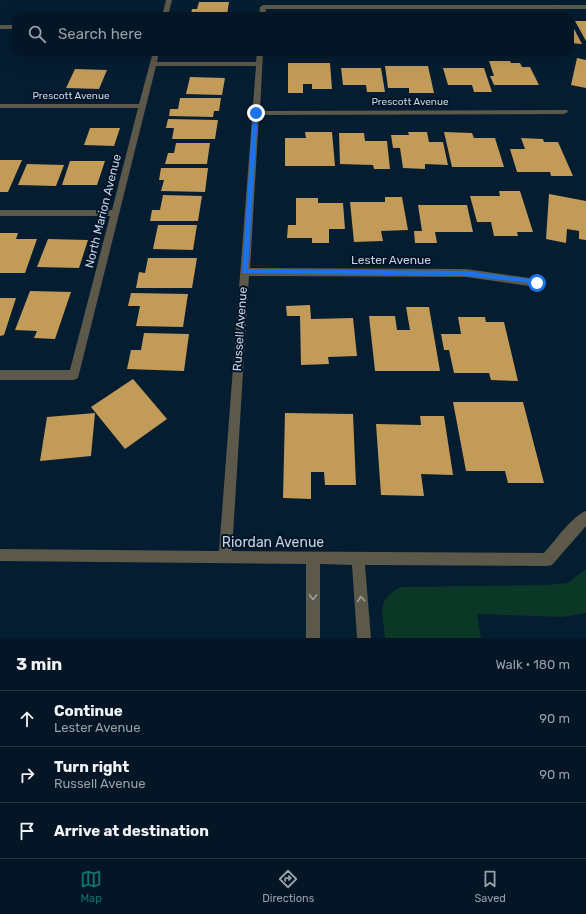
<!DOCTYPE html>
<meta charset="utf-8">
<style>
:root{--surface:#041625;--page:#0d1f2d;--text:#f1f3f6;--muted:#979fa7;--line:#253542;--accent:#0f766e}
body{margin:0;font-family:Rubik,sans-serif;background:var(--page);color:var(--text)}
.stop{position:absolute;width:12px;height:12px;margin:-9px;border:3px solid #1a73e8;border-radius:50%;background:#fff}
.stop.end{background:#1a73e8;border-color:#fff;box-shadow:0 1px 4px #0008}
.list{margin:0;padding:0;list-style:none}
h2{display:flex;justify-content:space-between;align-items:center;height:52px;margin:0;padding:0 16px;font-size:17px}
h2 small{font-size:13px;font-weight:400;color:var(--muted)}
.list li{display:grid;grid-template-columns:26px 1fr auto;gap:12px;align-items:center;box-sizing:border-box;height:56px;padding:0 16px;border-top:1px solid var(--line)}
.list b{display:block;font-size:15px;white-space:nowrap}
.list p{margin:0;font-size:13px;white-space:nowrap;color:var(--muted)}
.list em{font-size:13px;font-style:normal;color:var(--muted)}
.icon{flex:none;width:22px;height:22px;fill:none;stroke:currentColor;stroke-width:2;stroke-linecap:round;stroke-linejoin:round}
.map{position:relative;flex:none;width:586px;height:638px;overflow:hidden}
.search{position:absolute;background:var(--surface);box-shadow:0 4px 16px #0002;left:12px;right:12px;top:12px;height:44px;display:flex;align-items:center;gap:10px;box-sizing:border-box;padding:0 14px;border-radius:12px;color:var(--muted);font-size:15px}
.sheet{height:220px;background:var(--surface)}
nav{display:flex;justify-content:space-around;align-items:center;box-sizing:border-box;height:56px;border-top:1px solid var(--line);background:var(--surface);font-size:11px;color:var(--muted)}
nav a{display:grid;justify-items:center;gap:2px}
nav .on{color:var(--accent)}
.map>svg:first-child{display:block}
.green{fill:#0b3726}
.building{fill:#c29b58}
.lines{fill:none;stroke-linecap:round;stroke-linejoin:round}
.minor{fill:#5c584a;fill-rule:evenodd}
.oneway{stroke:#9ca2a5}
.route{fill:#1a73e8}
.labels{text-anchor:middle;dominant-baseline:central;stroke-width:4;stroke-linejoin:round;paint-order:stroke}
.far-street-label{font-size:10px;fill:#c6d4e2;stroke:#001427}
.street-label{font-size:12px;fill:#c6d4e2;stroke:#001427}
.near-street-label{font-size:14px;fill:#c6d4e2;stroke:#001427}
</style>
<div class="map">
<svg width="586" height="638" viewBox="0 0 586 638">
<rect width="100%" height="100%" fill="#051d31"/>
<!-- green -->
<path class="green" d="M586,569v44l-23,4 -86,-3 4,24h-96c-2,-25 -10,-37 15,-51l145,-2 22,-2z"/>
<!-- building -->
<g class="building">
<path d="M199,2h30l-2,13 -36,-1 1,-5h5z"/>
<path d="M575,21h11v20z"/>
<path d="M570,25h2l10,19 -12,-1z"/>
<path d="M577,58l9,2v28l-15,-3z"/>
<path d="M489,61h21l1,2h9l2,4h8l9,18h-45l-4,-9h4z"/>
<path d="M288,63h42l2,26h-20v-5h-9v9h-15z"/>
<path d="M385,66h43l6,27h-25v-5h-21z"/>
<path d="M341,68h40l4,24h-18l-1,-7h-23z"/>
<path d="M443,68h41l8,24h-18l-2,-7h-24z"/>
<path d="M75,69l32,1 -8,19 -33,-1z"/>
<path d="M190,77l35,1 -3,17 -36,-1z"/>
<path d="M180,98h41l-2,13h-5l-1,6 -44,-1 1,-7h8z"/>
<path d="M168,119l50,1 -3,19h-43l2,-11h-8z"/>
<path d="M90,128h30l-6,18 -30,-1z"/>
<path d="M305,132h27l3,34h-50v-28h21z"/>
<path d="M408,132h19l2,10h14l5,23 -23,-1v5l-22,-1 -3,-20h-7l-2,-13h18z"/>
<path d="M444,132l28,1 2,5h21l9,29h-52z"/>
<path d="M339,133h25l1,8h22l3,28h-16l-1,-4 -33,-1z"/>
<path d="M521,138l22,1 1,3h14l15,34h-22l-1,-4h-33l-7,-23h15z"/>
<path d="M176,143h34l-3,21h-42l3,-11h6z"/>
<path d="M0,160h22l-14,32h-8z"/>
<path d="M70,161h35l-8,24h-35z"/>
<path d="M27,164l37,1 -8,21 -38,-1z"/>
<path d="M161,168h47l-3,24 -44,-1 3,-11h-5z"/>
<path d="M499,191h21l13,41h-16l1,4h-24l-3,-14h-14l-7,-26h30z"/>
<path d="M549,194l37,7v39l-7,-1v-8l-12,-2 -1,14 -20,-4z"/>
<path d="M163,195l39,1 -4,25h-48l2,-11h8z"/>
<path d="M385,197h17l6,33 -27,1 2,10 -29,1 -4,-40h35z"/>
<path d="M296,198h22v5h25l2,26h-16v14h-17v-5h-25l1,-13h8z"/>
<path d="M418,205h49l6,27h-38l2,11h-22l-1,-12h8z"/>
<path d="M158,225h39l-4,25 -40,-1z"/>
<path d="M0,233h18l-2,6h21l-12,34h-25z"/>
<path d="M48,239l40,1 -9,28 -42,-1z"/>
<path d="M148,258h49l-5,30h-56l3,-16 6,1z"/>
<path d="M30,291l41,1 -16,47 -21,-1 3,-7 -22,-1z"/>
<path d="M131,293l57,1 -5,33 -47,-1 4,-20h-12z"/>
<path d="M0,298h16l-12,37 -4,1z"/>
<path d="M310,305l1,14 42,-1 4,38 -29,1 1,7 -28,1 -1,-49h-13l-1,-10z"/>
<path d="M406,307h23l11,64h-65l-6,-55h26l2,14h13z"/>
<path d="M458,317h27l1,5h18l14,59 -27,-1 -2,-7h-35l-5,-23h-5l-3,-16h20z"/>
<path d="M144,333l45,1 -5,37 -57,-2 4,-19h10z"/>
<path d="M133,379l34,40 -42,30 -34,-42z"/>
<path d="M453,402h70l21,81h-36l-3,-12h-39z"/>
<path d="M95,413l-4,43 -51,5 7,-44z"/>
<path d="M285,413l68,1 3,71h-31l-1,-13h-13v27l-28,-1z"/>
<path d="M420,416h24l9,59 -32,-1 3,22 -43,-1 -5,-71 45,1z"/>
</g>
<g class="lines">
<!-- minor -->
<g class="minor">
<path d="M166,0h6l-4,16h-6z"/>
<path d="M263,5h323v4h-320l-1,7h-6l1,-9z"/>
<rect x="0" y="25" width="16" height="4"/>
<path d="M153,52h6l-2,10h99l1,-10h6l-3,59 307,-1 1,2 -4,2 -305,1 -9,153 216,1 71,10 5,4 -5,4 -71,-10 -217,-1 -17,275 312,2c11,-12 27,-36 42,-42v15l-34,39 -5,1 -182,-1 6,73h-14l-5,-73 -32,-1v74h-14v-74l-306,-3v-12l219,2 37,-485h-100l-78,312 -4,2h-74v-10h70l40,-154h-110v-6h112l26,-102h-138v-4h139z"/>
</g>
</g>
<!-- one-way arrows -->
<defs><path id="oneway-chevron" d="M-2-3.5L2.5 0L-2 3.5" fill="none" stroke-width="1.6" stroke-linecap="round" stroke-linejoin="round"/></defs>
<g class="oneway">
<use href="#oneway-chevron" transform="translate(313 597) rotate(90)"/>
<use href="#oneway-chevron" transform="translate(361 599) rotate(-94)"/>
</g>
<!-- route -->
<path class="route" d="M256,111l2,2 -10,156 218,2 71,9 3,3 -1,1 -73,-8 -224,-3 11,-160z"/>
<g class="labels">
<!-- far-street labels -->
<g class="far-street-label">
<text x="71" y="96">Prescott Avenue</text>
<text x="410" y="102">Prescott Avenue</text>
</g>
<!-- street labels -->
<g class="street-label">
<text transform="translate(103 211) rotate(-76)">North Marion Avenue</text>
<text x="391" y="260">Lester Avenue</text>
<text transform="translate(240 329) rotate(-86)">Russell Avenue</text>
</g>
<!-- near-street labels -->
<g class="near-street-label">
<text x="273" y="542">Riordan Avenue</text>
</g>
</g>
</svg>
<div class="stop" style="left:537px;top:283px"></div>
<div class="stop end" style="left:256px;top:113px"></div>
<div class="search"><svg class="icon" aria-label="search" viewBox="0 0 24 24"><circle cx="10" cy="10" r="6"/><path d="M15 15l6 6"/></svg>Search here</div>
</div>
<section class="sheet">
<h2>3 min<small>Walk · 180 m</small></h2>
<ul class="list">
<li><svg class="icon" aria-label="ahead" viewBox="0 0 24 24"><path d="M12 20V5M6 11l6-6 6 6"/></svg><div><b>Continue</b><p>Lester Avenue</p></div><em>90 m</em></li>
<li><svg class="icon" aria-label="right" viewBox="0 0 24 24"><path d="M7 20v-9h11M14 6l5 5-5 5"/></svg><div><b>Turn right</b><p>Russell Avenue</p></div><em>90 m</em></li>
<li><svg class="icon" aria-label="arrive" viewBox="0 0 24 24"><path d="M6 21V4h12l-3 4 3 4H6"/></svg><div><b>Arrive at destination</b></div></li>
</ul>
</section>
<nav>
<a class="on"><svg class="icon" aria-label="map" viewBox="0 0 24 24"><path d="M3 6l6-2 6 2 6-2v14l-6 2-6-2-6 2zM9 4v14M15 6v14"/></svg>Map</a>
<a><svg class="icon" aria-label="directions" viewBox="0 0 24 24"><path d="M12 3l9 9-9 9-9-9zM9 14v-3h6M13 9l2 2-2 2"/></svg>Directions</a>
<a><svg class="icon" aria-label="saved" viewBox="0 0 24 24"><path d="M7 4h10v16l-5-4-5 4z"/></svg>Saved</a>
</nav>
